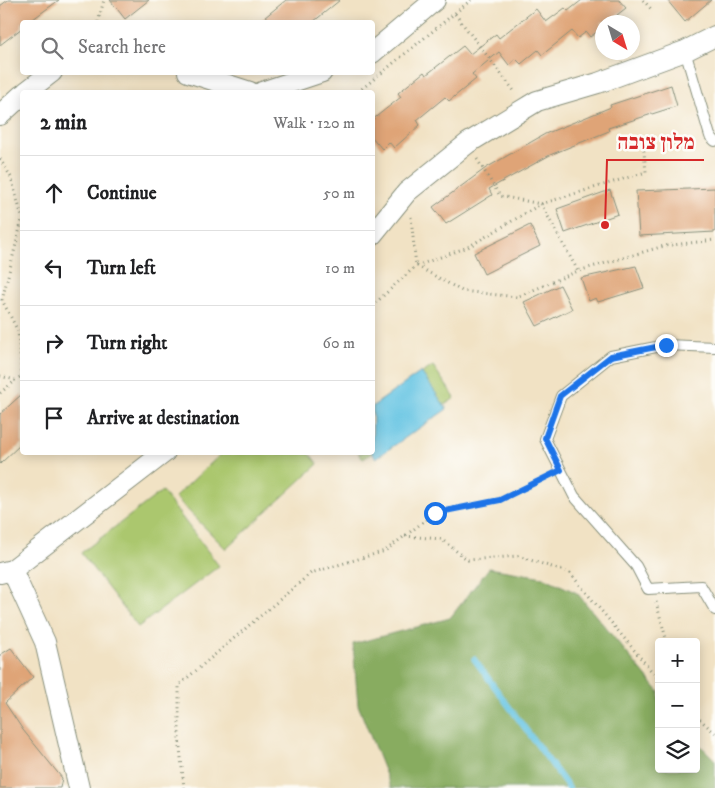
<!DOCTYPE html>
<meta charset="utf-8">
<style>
:root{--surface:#fff;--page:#f6f6f6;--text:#202124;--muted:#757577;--line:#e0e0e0}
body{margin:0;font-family:"IM FELL DW Pica","Frank Ruhl Libre",serif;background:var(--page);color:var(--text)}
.controls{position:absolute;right:15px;bottom:15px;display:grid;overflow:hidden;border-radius:5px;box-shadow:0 2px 12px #0003}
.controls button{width:45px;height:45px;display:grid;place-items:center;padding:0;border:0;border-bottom:1px solid var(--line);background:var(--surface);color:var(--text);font:25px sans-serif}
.compass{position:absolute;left:595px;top:15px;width:45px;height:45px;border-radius:50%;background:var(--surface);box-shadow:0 2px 12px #0003;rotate:142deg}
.stop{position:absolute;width:15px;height:15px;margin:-11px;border:4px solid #1a73e8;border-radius:50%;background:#fff}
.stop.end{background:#1a73e8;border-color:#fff;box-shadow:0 1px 5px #0008}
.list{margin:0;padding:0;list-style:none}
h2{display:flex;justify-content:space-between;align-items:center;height:65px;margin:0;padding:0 20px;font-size:21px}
h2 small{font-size:16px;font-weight:400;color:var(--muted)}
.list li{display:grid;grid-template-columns:32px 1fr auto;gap:15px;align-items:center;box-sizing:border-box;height:75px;padding:0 20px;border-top:1px solid var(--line)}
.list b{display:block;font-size:19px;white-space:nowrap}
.list em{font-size:16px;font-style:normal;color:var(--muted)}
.icon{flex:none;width:28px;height:28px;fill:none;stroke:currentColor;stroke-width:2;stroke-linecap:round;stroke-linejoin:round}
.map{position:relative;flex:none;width:715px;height:788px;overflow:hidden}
.search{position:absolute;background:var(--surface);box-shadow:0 2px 12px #0003;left:20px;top:20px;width:355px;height:55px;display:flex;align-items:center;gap:12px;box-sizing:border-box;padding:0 18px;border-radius:5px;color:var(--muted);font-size:19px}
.panel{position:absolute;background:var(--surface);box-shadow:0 2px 12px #0003;left:20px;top:90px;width:355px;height:365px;border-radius:5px}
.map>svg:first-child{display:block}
.green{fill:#abc76e;stroke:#658251}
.forest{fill:#88ac61;stroke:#54744a}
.water{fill:#65c4e3;stroke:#42808c}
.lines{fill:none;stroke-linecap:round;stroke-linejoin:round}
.stream{stroke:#65c4e3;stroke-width:5.5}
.building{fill:#dfa477}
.lane-casing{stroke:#88907c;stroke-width:12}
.street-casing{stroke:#88907c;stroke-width:22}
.path{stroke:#88907c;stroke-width:3;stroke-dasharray:1 4;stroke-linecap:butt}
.lane{stroke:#fff;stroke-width:10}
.street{stroke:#fff;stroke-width:20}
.route{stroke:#1a73e8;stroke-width:6}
.leader{fill:none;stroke:#d62828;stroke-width:2}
.callout-dot{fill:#d62828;stroke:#fdfcf7;stroke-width:2}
.callout-label{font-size:21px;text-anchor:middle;font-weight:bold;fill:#d62828;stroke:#fdfcf7;stroke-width:5;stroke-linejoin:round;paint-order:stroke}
</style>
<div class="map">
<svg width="715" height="788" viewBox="0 0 715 788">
<rect width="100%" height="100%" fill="#fdfcf7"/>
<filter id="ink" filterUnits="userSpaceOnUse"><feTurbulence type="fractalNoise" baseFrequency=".02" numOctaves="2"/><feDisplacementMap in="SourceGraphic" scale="10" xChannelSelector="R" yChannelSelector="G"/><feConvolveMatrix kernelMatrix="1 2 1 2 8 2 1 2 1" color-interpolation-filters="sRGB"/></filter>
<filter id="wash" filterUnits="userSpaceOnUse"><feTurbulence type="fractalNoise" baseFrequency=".0096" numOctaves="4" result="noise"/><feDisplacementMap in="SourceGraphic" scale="20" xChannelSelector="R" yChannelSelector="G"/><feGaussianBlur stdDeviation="1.12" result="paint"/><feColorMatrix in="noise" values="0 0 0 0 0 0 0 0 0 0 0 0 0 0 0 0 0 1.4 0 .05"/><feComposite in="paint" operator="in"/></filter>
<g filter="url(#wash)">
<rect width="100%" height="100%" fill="#f1e2c4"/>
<!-- green -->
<g class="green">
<path d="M433,366l22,32 -92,61 -5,-6 14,-1 1,-46z"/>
<path d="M222,453h87l9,11 -92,85 -51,-52z"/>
<path d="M162,491l57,75 -81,61 -57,-74z"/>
</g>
<!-- forest -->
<path class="forest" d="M489,568l54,9 34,16 82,99v77h37v-28l19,19v28h-324l-33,-83 -5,-61 97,-26z"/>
<!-- water -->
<path class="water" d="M421,372l26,37 -71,49 -4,-5 1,-47z"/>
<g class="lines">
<!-- stream -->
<path class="stream" d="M474,659l95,129"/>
</g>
<g id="blocks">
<!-- building -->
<g class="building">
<path d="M8,0h51l-30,22h-7v6l-22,17v-39z"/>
<path d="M110,0h39l-24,19z"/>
<path d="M286,0h54l-27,22h-54z"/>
<path d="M582,0h37l7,8 -9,7 6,7h-21v6l-12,9 -4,-5 -8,6 -6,-7 -30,24 -4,-5 -17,14 -5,-5 -7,6 -10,-13 -27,22 4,5 -27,22 -4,-4 -28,23 3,5 -26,23 -5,-6 -7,7 -10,-12v-17l29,-23 -3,-4 26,-21 2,3 37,-29 7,8 26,-20 3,4 37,-29 10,13 19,-14 3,3z"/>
<path d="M667,0h44l-26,22z"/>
<path d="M671,85l6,21 -69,22 1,3 -59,24 -61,34 3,6 -46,29 -13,-17 53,-39 59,-34 66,-27 -1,-2z"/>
<path d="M715,188v44l-76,4 -3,-45z"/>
<path d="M610,190l8,24 -53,19 -8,-24z"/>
<path d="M530,225l10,21 -56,28 -10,-21z"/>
<path d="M636,266l8,22 -46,14 -2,-4 -7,3 -8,-23z"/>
<path d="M560,285l12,24 -35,17 -13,-24z"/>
<path d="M22,394v49l-22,21v-50z"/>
<path d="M11,648l22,29 -28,26 18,27 39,48 -2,10h-60v-133z"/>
</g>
</g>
</g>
<g filter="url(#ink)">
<use href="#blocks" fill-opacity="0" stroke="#88907c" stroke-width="1"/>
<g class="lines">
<defs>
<g id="lane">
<path d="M685,51l25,85 5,5"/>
<path d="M715,347l-49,-2 -55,11 -50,40 -16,43 29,57 62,70 12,23 53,-3 14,24"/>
</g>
<g id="street">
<path d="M372,53l63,-53"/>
<path d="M188,72l62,20"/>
<path d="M26,92l26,-20"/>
<path d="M262,92l60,-20"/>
<path d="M0,115l22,-20"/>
<path d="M372,235l35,-43 61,-49 69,-42 61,-18 87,-32 30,-15"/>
<path d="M12,570l33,72 34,146"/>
<path d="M0,573l12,-3 153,-118"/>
</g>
</defs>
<!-- lane casing -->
<use href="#lane" class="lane-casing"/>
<!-- street casing -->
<use href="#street" class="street-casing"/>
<!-- path -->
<g class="path">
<path d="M643,0l10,11"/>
<path d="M455,14l60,78"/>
<path d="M98,22l6,-22"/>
<path d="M358,92l113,-92"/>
<path d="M0,159l11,18 11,40"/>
<path d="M477,159l23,37 41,8 37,67"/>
<path d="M411,217l5,49"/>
<path d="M417,266l45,25 55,6 61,-26 86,-25 51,-6"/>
<path d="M372,306l44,-40 52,-19 73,-43 105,-32 -3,-30"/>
<path d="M0,376l15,4 7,-4"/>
<path d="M22,376l-4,-45 -16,-31 20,-80"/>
<path d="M0,393l15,-12"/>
<path d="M405,536l36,3 27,21 50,-4 52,17 89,107"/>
<path d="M656,602l11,40"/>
<path d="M696,716l19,17"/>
<path d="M184,788l-5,-50v-53l132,-112 74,-22 50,-38 65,-13 49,-24"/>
</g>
<!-- lane -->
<use href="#lane" class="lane"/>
<!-- street -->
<use href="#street" class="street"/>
</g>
</g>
<g class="lines" filter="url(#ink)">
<!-- route -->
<path class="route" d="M435,513l65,-13 61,-30 -16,-32 15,-42 51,-40 55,-11"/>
</g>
<!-- callouts -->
<path class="leader" d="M605 225L607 160H704"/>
<circle class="callout-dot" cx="605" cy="225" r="5"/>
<g class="callout-label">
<text x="656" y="149">מלון צובה</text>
</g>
</svg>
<div class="controls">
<button>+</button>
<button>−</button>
<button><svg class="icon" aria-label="layers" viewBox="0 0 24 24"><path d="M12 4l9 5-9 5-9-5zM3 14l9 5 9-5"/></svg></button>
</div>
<svg class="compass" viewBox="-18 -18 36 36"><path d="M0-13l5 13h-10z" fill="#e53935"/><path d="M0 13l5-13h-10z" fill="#757577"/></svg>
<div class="stop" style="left:435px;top:513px"></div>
<div class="stop end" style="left:666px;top:345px"></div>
<div class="search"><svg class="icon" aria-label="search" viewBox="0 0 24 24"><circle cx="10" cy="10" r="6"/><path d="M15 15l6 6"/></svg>Search here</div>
<section class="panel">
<h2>2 min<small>Walk · 120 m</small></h2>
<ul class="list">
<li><svg class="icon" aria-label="ahead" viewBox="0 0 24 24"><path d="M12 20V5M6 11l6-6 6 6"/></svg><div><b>Continue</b></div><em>50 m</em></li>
<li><svg class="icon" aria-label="left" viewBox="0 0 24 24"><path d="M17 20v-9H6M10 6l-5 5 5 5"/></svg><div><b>Turn left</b></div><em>10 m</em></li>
<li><svg class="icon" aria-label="right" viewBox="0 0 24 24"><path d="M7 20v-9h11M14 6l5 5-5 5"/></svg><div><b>Turn right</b></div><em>60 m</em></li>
<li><svg class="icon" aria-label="arrive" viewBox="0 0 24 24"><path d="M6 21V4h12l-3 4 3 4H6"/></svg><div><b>Arrive at destination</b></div></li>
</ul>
</section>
</div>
